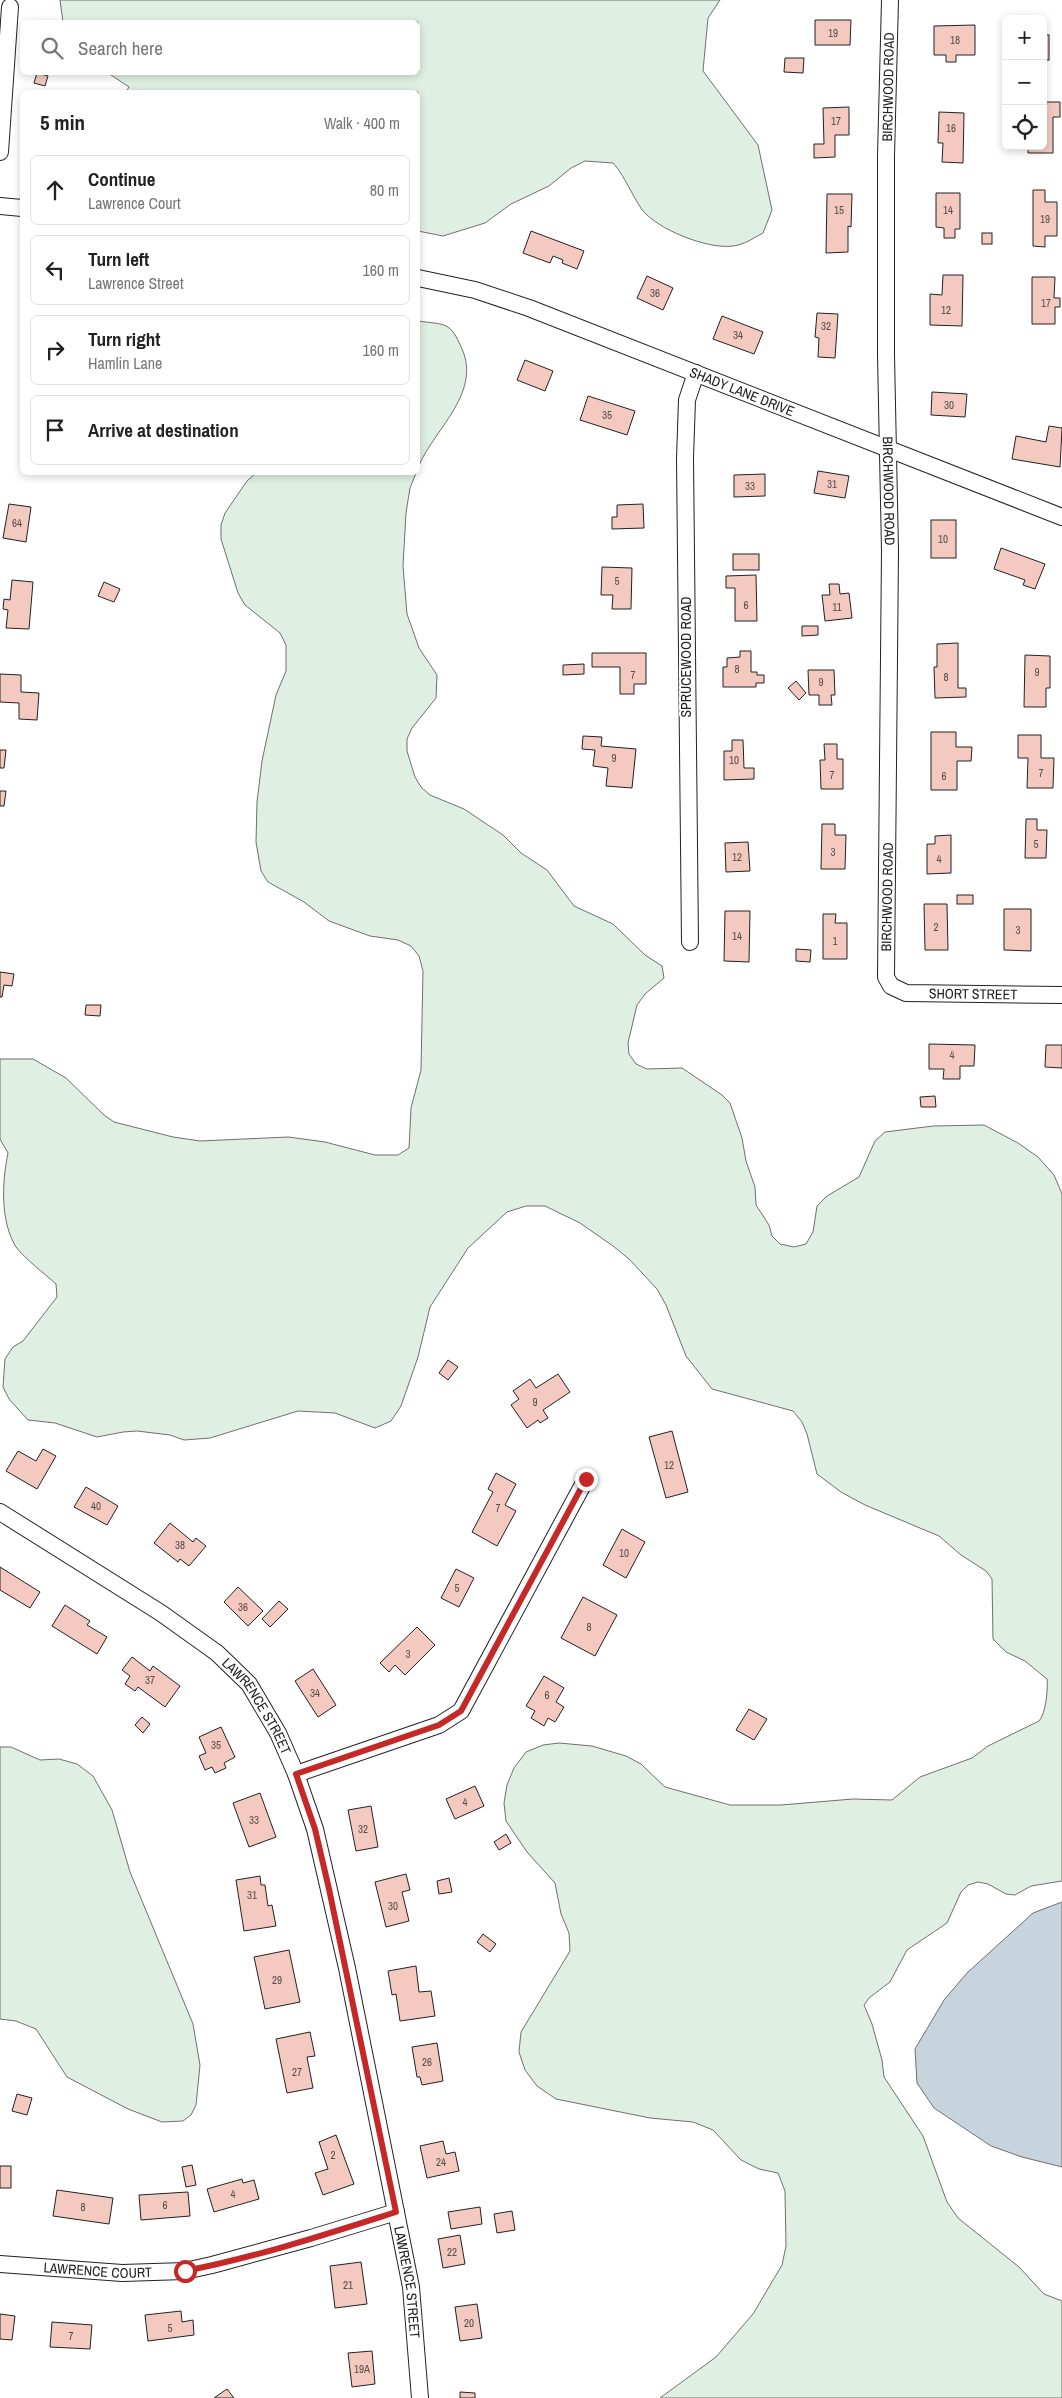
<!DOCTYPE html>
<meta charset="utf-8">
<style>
:root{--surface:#fff;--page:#f2f2f2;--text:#222;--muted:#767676;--line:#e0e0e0}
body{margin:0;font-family:"Archivo Narrow",sans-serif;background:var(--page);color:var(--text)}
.controls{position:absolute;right:15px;top:15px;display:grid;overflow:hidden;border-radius:8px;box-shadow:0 2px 8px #0003}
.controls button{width:45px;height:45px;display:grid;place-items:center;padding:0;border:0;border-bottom:1px solid var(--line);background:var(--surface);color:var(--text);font:25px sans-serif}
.stop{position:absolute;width:15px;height:15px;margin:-11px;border:4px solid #c62828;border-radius:50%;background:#fff}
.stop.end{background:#c62828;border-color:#fff;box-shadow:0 1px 5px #0008}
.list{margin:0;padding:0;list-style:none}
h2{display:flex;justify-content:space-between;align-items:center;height:65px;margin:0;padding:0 20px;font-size:21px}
h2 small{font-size:16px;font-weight:400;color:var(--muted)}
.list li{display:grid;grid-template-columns:32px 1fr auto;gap:15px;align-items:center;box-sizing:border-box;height:70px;margin:0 10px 10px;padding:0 10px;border:1px solid var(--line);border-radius:8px}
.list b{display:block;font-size:19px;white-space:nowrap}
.list p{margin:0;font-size:16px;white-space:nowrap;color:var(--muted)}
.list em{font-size:16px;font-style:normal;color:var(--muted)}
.icon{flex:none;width:28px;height:28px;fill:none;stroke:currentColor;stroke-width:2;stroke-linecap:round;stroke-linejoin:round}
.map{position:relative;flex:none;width:1062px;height:2398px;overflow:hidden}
.search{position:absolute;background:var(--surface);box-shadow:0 2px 8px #0003;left:20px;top:20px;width:400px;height:55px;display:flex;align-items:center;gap:12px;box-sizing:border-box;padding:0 18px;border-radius:8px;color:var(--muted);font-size:19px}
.panel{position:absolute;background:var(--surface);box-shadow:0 2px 8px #0003;left:20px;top:90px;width:400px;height:385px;border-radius:8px}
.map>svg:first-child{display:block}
.green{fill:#e0efe3;stroke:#6f6f6f}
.water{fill:#c7d3dd;stroke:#6f6f6f}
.building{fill:#f3c9c0;stroke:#222}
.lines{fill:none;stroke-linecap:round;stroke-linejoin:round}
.street-casing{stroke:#222;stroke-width:18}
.street{stroke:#fff;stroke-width:16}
.route{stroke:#c62828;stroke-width:6}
.labels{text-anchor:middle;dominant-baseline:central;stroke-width:4;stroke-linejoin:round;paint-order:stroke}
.number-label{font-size:11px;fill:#564c4a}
.street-label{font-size:14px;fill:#222;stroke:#fff}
</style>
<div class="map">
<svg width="1062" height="2398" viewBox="0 0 1062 2398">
<rect width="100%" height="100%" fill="#fff"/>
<!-- green -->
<g class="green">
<path d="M60,0h660l-12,18 -5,53 55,74 14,65 -9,23c-8,4 -16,10 -25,12 -24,7 -74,-13 -92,-31 -10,-9 -20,-37 -33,-51l-28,-2 -14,7 -22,18 -38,18 -26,19 -42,13 -25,-5v-139h-292l3,-5 -21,-14 310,-1v-50h-355z"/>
<path d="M418,321c28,4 32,0 44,28 20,45 -30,82 -44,119z"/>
<path d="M256,473h160l-6,15 -4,25 -3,53 4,48 12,34 18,27 -1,23 -24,30 -5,11v12l8,26 6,10 9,8 34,14 39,26 18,18 26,17 27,36 39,18 32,31 17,11 2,12 -19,16 -8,11 -9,38 1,11 7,10 11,5 35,-1 40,27 8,8 12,35 4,23 9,26 1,18 13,20 3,11 8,8 14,3 12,-3 7,-12 4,-26 10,-10 32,-19 16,-36 10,-9 48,-6 51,-1 34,18 20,14 16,18 8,19v687l-31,5 -16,9 -9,-1 -18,-10 -10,-2 -10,3 -7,7 -14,31 -40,27 -17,32 -21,16 -5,7 8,19 10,36 2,17 39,59 24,66 11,16 61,49 25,27 18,7v97h-402l56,-41 37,-43 29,-49 4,-19 -1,-55 -7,-18 -19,-4 -18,-9 -28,-30 -20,-8 -43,-4 -94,-19 -19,-13 -12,-16 -6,-18 2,-20 49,-81 -1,-18 -8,-19 -6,-31 -28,-31 -21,-31 -2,-18 3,-18 7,-17 12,-16 17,-7 16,-2 33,3 34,10 15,8 24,23 65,18h51l72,-6 39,1 28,-23 52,-19 16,-12 51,-25c7,-8 9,-31 8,-42l-22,-18 -19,-9 -13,-13 -1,-60 -6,-8 -25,-16 -22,-19 -74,-31 -24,-13 -24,-18 -10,-40 -5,-12 -9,-11 -81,-22 -26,-33 -20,-51 -9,-16 -28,-30 -16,-13 -33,-23 -35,-17h-19l-19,6 -39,36 -38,59 -12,50 -17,49 -10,15 -16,7 -40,-15 -37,-2 -88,27 -26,2 -14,-5 -33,-4 -14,1 -26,5 -42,-14 -27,-3 -19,-21 -6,-12 2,-28 8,-12 10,-6 34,-44 -1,-13c-12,-11 -31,-25 -40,-37 -16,-26 -14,-65 -8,-94l-8,-14v-80h33l33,19 38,37 10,7 59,15 27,4 88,-4 37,5 50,13h23l11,-7 2,-40 10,-38 2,-99 -4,-15 -8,-10 -13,-6 -28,-4 -41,-15 -25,-19 -36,-20 -7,-11 -5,-29 1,-40 5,-41 14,-66 10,-24v-26l-6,-12 -35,-28 -7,-12 -17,-54v-14l4,-12 22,-32z"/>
<path d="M0,1747h11l29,13 19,-1 18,5 16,12 19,34 18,62 63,152 7,41 -4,40 -5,10 -8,6 -21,1 -34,-13 -61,-32 -31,-48 -20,-8 -16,-2z"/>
</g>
<!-- water -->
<path class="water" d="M1062,1902v265l-40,-10 -31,-11 -57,-38 -17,-25 -2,-34 29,-49 23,-27 66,-60z"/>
<!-- building -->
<g class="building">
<path d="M815,20h36l-1,25h-35z"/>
<path d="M975,25v30h-19v7h-10v-7h-12v-29z"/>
<rect x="1043" y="35" width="6" height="25"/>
<path d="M785,58h19l-1,15 -19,-1z"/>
<path d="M37,73l11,3 -3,10 -11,-3z"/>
<path d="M1043,102h17v15h-7v36h-25v-7h15z"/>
<path d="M849,107v28h-14v22l-21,1v-14h10l-1,-36z"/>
<path d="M939,112l25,1 -1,50 -21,-1 1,-19h-5z"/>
<path d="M1033,190h12v12h12v34h-12v11l-12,-1z"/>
<path d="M936,193h24v36h-5v9h-11v-10l-8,-1z"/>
<path d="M827,194h25l-1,33 -3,-1v26l-22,1z"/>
<path d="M531,231l53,20 -7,18 -15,-6 1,-3 -10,-4 -3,7 -27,-10z"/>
<rect x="982" y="233" width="10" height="11"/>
<path d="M943,275h20l-1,51 -32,-1v-31l12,1z"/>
<path d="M647,276l26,12 -10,22 -26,-12z"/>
<path d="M1032,277h23l-1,21h6v9h-5v17h-23z"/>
<path d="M817,313l21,1 -3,44 -17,-1 1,-19 -4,-1z"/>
<path d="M722,316l41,16 -9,22 -41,-15z"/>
<path d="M525,360l28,11 -8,20 -28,-11z"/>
<path d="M932,392l35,2 -2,23 -34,-2z"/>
<path d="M588,396l47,15 -8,24 -47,-15z"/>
<path d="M1049,426l13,2 -2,39 -48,-8 4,-23 30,6z"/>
<path d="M818,471l31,5 -4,22 -31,-5z"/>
<path d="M765,474v22l-31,1v-22z"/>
<path d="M9,504l22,3 -5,35 -23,-4z"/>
<path d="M643,504l1,24 -32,1v-12h5v-12z"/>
<rect x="931" y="520" width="25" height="38"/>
<path d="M1001,548l44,16 -10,25 -12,-4 2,-5 -31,-11z"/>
<rect x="733" y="554" width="26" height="16"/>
<path d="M602,567l30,1 -1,41h-19l1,-14h-12z"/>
<path d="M756,575l1,46h-22v-33h-9v-12z"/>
<path d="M12,580l21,2 -4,47 -23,-1 2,-18 -5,-1 1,-10 6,1z"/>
<path d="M104,582l16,7 -6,13 -16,-6z"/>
<path d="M829,584h10l1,10 9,-1 3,25 -27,3 -3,-26h8z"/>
<path d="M802,626h16v9l-16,1z"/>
<path d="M958,643v45h8v9l-31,1 -1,-31h3v-23z"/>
<path d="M740,651h11v21h6v3h7v8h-8v4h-33v-20h4v-9l13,-1z"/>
<path d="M592,653h54v31h-12v10h-14v-27h-28z"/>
<path d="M1025,655l25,1v32h-4v19h-22z"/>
<path d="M584,664v10l-21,1v-10z"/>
<path d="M808,670h26l1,25h-4l1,10h-13v-10h-10z"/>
<path d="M0,674l21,1v17l18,1 -2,27 -18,-1v-16l-19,-1z"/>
<path d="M796,681l10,12 -7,7 -11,-12z"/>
<path d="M931,732h25v15h16l-1,14h-14v29h-26z"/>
<path d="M1018,735h23v23h13l-1,30h-26l1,-30h-10z"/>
<path d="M583,736l19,1 -1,9 35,3 -4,39 -26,-2 2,-18 -15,-2 2,-16 -13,-1z"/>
<path d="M732,740h11l1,28h10v11l-30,1v-29h8z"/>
<path d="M824,744h13v15h6v30h-22l-1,-29h5z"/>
<path d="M0,750h6l-2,18h-4z"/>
<path d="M0,791h6l-2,15h-4z"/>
<path d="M1026,819h11v11h10l-1,28h-21z"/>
<path d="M822,824h13v11h11l-1,34h-24z"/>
<path d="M951,835v38l-24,1v-30h8v-8z"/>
<path d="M748,842l2,29 -24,1 -1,-29z"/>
<rect x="957" y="895" width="16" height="9"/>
<path d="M924,904h23l1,46h-23z"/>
<path d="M1004,909h27v42l-27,-1z"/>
<path d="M725,911h25l-1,51 -25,-1z"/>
<path d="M823,914h13l-1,9h12v36h-24z"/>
<path d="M796,949l15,1 -1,12 -14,-1z"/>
<path d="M0,972l14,2 -2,12 -8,-1 -2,12h-2z"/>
<path d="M86,1005h15l-1,11 -15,-1z"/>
<path d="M929,1044l46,1 -1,21h-14v13h-17l1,-10h-15z"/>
<path d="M1046,1045h16v23l-17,-1z"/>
<path d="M935,1096l1,11h-15l-1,-10z"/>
<path d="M448,1360l10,7 -10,13 -9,-7z"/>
<path d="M558,1374l12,18 -27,18 5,8 -8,5 -2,-3 -11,8 -16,-23 8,-6 -6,-8 17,-12 6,9z"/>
<path d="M672,1431l16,61 -22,6 -17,-61z"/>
<path d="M43,1449l13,7 -19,33 -31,-18 12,-20 18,10z"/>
<path d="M496,1473l20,11 -11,21 11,6 -19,35 -25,-14 21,-40 -5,-3z"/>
<path d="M86,1487l32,19 -11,19 -33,-18z"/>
<path d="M170,1523l23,19 3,-4 10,8 -17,20 -9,-7 -2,3 -24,-19z"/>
<path d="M622,1529l23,13 -19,36 -23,-13z"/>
<path d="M0,1567l40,25 -10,16 -30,-18z"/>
<path d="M456,1569l18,9 -15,29 -18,-9z"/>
<path d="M238,1587l25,24 -15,15 -24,-24z"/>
<path d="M583,1597l34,18 -22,41 -34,-18z"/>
<path d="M279,1601l9,8 -18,18 -8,-8z"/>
<path d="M65,1605l25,16 -3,4 20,12 -10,17 -45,-28z"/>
<path d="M417,1627l18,18 -30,30 -10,-10 -6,7 -9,-9z"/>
<path d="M132,1657l18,14 3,-5 27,20 -15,21 -27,-20 -3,4 -10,-7 5,-8 -8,-6z"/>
<path d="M313,1669l23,36 -18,12 -23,-36z"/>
<path d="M544,1676l20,12 -8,14 8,5 -9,15 -7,-4 -4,8 -13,-8 4,-7 -9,-5z"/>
<path d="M749,1709l18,10 -13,21 -18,-10z"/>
<path d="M142,1717l8,7 -7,9 -8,-8z"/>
<path d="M221,1727l14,30 -11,6 2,5 -11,5 -3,-6 -7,3 -6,-14 7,-3 -7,-16z"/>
<path d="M475,1786l9,20 -29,13 -9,-20z"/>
<path d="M260,1793l16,44 -27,10 -16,-44z"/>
<path d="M371,1806l7,41 -22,4 -8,-41z"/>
<path d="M506,1834l5,9 -12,7 -5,-8z"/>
<path d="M406,1874l4,16 -8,2 7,29 -23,6 -11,-45z"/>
<path d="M260,1876l1,9h4l3,21 4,-1 4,21 -32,5 -8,-51z"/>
<path d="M449,1878l3,14 -13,2 -2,-13z"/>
<path d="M483,1934l13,10 -6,8 -13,-10z"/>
<path d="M289,1950l11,52 -35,7 -11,-52z"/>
<path d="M416,1966l3,26 12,-1 4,25 -35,5 -4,-27 -4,1 -4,-24z"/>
<path d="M310,2032l5,24 -8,1 6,31 -26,5 -11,-54z"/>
<path d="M437,2043l6,38 -21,4 -2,-8h-3l-5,-30z"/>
<path d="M17,2094l15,4 -5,17 -15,-4z"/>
<path d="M336,2135l18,49 -31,11 -8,-22 13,-4 -9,-27z"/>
<path d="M443,2141l3,13 9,-2 4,19 -32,7 -7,-32z"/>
<path d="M192,2165l4,20 -10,2 -4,-20z"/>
<rect x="0" y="2166" width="11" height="22"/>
<path d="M242,2179l1,4 11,-3 5,19 -45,13 -7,-23z"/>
<path d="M57,2190l56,8 -4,26 -56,-8z"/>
<path d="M188,2192l2,24 -49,4 -2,-25z"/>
<path d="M480,2207l2,17 -31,5 -3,-17z"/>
<path d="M512,2211l3,19 -18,3 -3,-19z"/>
<path d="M460,2235l5,29 -22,4 -5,-29z"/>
<path d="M361,2262l6,42 -32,4 -5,-42z"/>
<path d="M477,2304l5,34 -22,3 -5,-34z"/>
<path d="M181,2311l1,11 11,-2 1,15 -46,6 -3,-26z"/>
<path d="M0,2314l15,2 -3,24 -12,-1z"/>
<path d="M52,2322l40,3 -2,24 -40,-2z"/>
<path d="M372,2351l3,33 -23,3 -4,-34z"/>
<path d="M227,2389l7,9h-20z"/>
<path d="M460,2392l15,1v5h-15z"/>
</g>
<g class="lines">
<defs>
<g id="street">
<path id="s1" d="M890,0l-4,156v199l4,196 -4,426 5,9 15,7 156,2"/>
<path d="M0,152l10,-145"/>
<path d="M0,206l22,2"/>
<path id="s2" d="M418,278l57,12 54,18 533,209"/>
<path d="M690,942l-5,-484 2,-58 9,-27"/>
<path id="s3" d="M0,1512l161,101 56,40 32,31 29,49 18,41 19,55 32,139 64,319 9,111"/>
<path d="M296,1774l143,-49 22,-14 125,-232"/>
<path id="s4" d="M0,2264l122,9 63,-2 27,-6 99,-27 85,-26"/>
</g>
</defs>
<!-- street casing -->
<use href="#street" class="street-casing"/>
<!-- street -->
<use href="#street" class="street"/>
</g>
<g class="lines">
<!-- route -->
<path class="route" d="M185,2271c72,-14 142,-37 211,-59l-67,-323 -14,-60 -19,-55 143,-49 22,-14 125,-232"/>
</g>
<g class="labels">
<!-- number labels -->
<g class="number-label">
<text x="833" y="33">19</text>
<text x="955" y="40">18</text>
<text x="836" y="121">17</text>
<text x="951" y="128">16</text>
<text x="839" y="210">15</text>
<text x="948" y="210">14</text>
<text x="1045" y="219">19</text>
<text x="655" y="293">36</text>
<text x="1046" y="303">17</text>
<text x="946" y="310">12</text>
<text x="826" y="326">32</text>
<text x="738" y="335">34</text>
<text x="949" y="405">30</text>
<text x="607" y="415">35</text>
<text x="832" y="484">31</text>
<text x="750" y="486">33</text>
<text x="17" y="523">64</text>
<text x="943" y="539">10</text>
<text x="617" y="581">5</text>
<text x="746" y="605">6</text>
<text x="837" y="607">11</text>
<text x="737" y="669">8</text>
<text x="1037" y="672">9</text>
<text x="633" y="675">7</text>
<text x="946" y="677">8</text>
<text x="821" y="682">9</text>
<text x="614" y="758">9</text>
<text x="734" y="760">10</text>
<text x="1041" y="773">7</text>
<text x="832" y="775">7</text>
<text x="944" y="776">6</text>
<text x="1036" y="844">5</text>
<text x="833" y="852">3</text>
<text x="737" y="857">12</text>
<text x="939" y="859">4</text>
<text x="936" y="927">2</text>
<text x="1018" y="930">3</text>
<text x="737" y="936">14</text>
<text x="835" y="941">1</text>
<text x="952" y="1055">4</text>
<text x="535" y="1402">9</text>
<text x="669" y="1465">12</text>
<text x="96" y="1506">40</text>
<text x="498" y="1508">7</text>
<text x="180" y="1545">38</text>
<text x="624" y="1553">10</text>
<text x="457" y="1588">5</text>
<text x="243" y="1607">36</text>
<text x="589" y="1627">8</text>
<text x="408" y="1654">3</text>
<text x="150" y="1680">37</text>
<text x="315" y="1693">34</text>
<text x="547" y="1695">6</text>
<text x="216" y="1745">35</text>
<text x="465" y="1802">4</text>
<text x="254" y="1820">33</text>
<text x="363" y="1829">32</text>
<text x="252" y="1895">31</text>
<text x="393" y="1906">30</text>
<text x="277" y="1980">29</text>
<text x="427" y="2062">26</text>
<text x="297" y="2072">27</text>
<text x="333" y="2155">2</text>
<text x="441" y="2162">24</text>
<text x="233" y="2194">4</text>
<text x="165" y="2205">6</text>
<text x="83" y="2207">8</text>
<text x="452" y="2252">22</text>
<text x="348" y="2285">21</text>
<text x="469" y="2323">20</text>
<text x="170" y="2328">5</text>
<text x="71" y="2336">7</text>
<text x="362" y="2369">19A</text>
</g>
<!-- street labels -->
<g class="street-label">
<text transform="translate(888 87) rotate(-89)">BIRCHWOOD ROAD</text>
<text stroke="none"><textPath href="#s2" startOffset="344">SHADY LANE DRIVE</textPath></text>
<text stroke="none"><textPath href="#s1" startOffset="491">BIRCHWOOD ROAD</textPath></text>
<text transform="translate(686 657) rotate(-90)">SPRUCEWOOD ROAD</text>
<text transform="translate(887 897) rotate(-89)">BIRCHWOOD ROAD</text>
<text stroke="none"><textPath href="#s1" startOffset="1071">SHORT STREET</textPath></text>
<text stroke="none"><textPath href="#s3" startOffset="326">LAWRENCE STREET</textPath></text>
<text stroke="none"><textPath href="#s4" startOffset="98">LAWRENCE COURT</textPath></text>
<text stroke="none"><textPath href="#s3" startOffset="926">LAWRENCE STREET</textPath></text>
</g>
</g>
</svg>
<div class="controls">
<button>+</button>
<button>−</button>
<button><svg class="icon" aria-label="locate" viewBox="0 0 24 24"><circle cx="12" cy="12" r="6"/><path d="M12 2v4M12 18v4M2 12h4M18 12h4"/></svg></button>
</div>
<div class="stop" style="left:185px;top:2271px"></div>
<div class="stop end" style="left:586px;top:1479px"></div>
<div class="search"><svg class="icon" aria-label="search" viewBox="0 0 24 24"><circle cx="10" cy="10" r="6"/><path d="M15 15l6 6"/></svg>Search here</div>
<section class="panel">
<h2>5 min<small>Walk · 400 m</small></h2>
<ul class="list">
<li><svg class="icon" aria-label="ahead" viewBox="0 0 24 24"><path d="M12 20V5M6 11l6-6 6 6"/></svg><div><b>Continue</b><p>Lawrence Court</p></div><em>80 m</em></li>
<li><svg class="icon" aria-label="left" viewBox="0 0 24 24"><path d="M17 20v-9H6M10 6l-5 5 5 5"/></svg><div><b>Turn left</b><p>Lawrence Street</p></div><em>160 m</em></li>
<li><svg class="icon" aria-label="right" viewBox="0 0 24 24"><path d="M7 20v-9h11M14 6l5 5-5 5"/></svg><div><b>Turn right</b><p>Hamlin Lane</p></div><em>160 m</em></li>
<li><svg class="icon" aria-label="arrive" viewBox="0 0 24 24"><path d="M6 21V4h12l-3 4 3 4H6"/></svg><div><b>Arrive at destination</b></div></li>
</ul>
</section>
</div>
